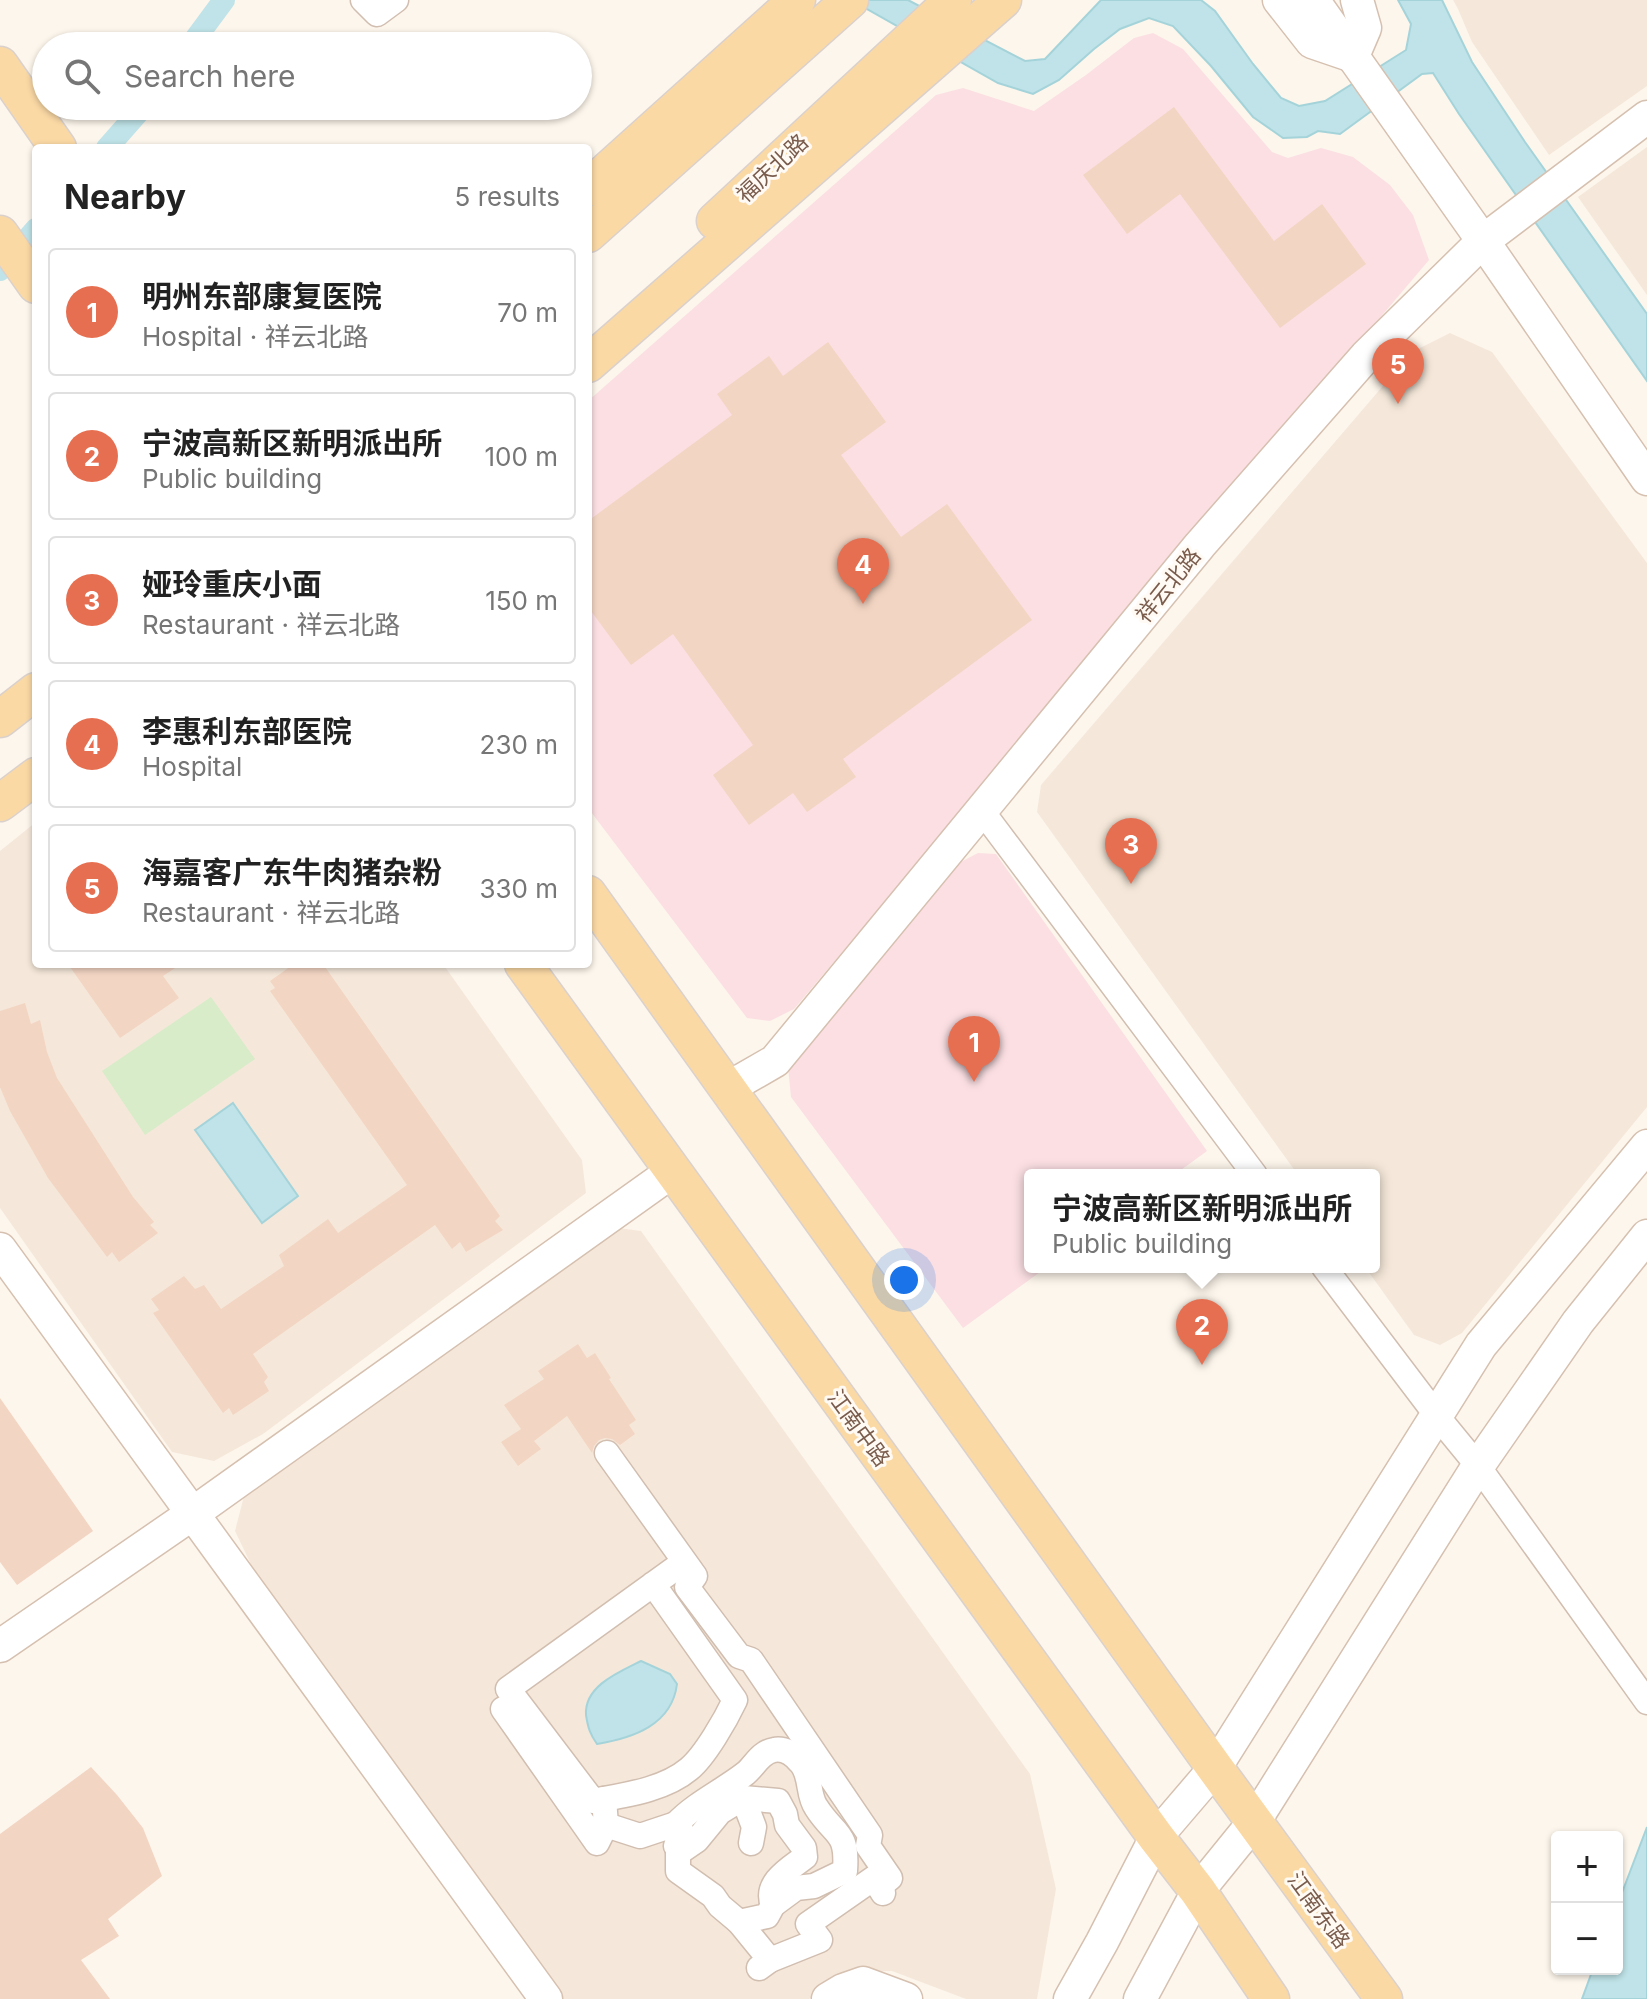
<!DOCTYPE html>
<meta charset="utf-8">
<style>
:root{--surface:#fff;--page:#f6f6f6;--text:#222;--muted:#767676;--line:#e0e0e0;--accent:#e76f51}
body{margin:0;font-family:Inter,"Noto Sans SC",sans-serif;background:var(--page);color:var(--text)}
.controls{position:absolute;right:24px;bottom:24px;display:grid;overflow:hidden;border-radius:8px;box-shadow:0 2px 6px #0004}
.controls button{width:72px;height:72px;display:grid;place-items:center;padding:0;border:0;border-bottom:2px solid var(--line);background:var(--surface);color:var(--text);font:40px sans-serif}
.you{position:absolute;left:904px;top:1280px;width:28px;height:28px;margin:-20px;border:6px solid #fff;border-radius:50%;background:#1a73e8;box-shadow:0 0 0 12px #1a73e833}
.badge{display:grid;place-items:center;width:52px;height:52px;border-radius:50%;background:var(--accent);color:#fff;font-size:26px;font-weight:700}
.pin{position:absolute;translate:-50% -66px;filter:drop-shadow(0 2px 4px #0008)}
.pin::after{content:'';position:absolute;top:42px;width:28px;height:24px;background:inherit;clip-path:polygon(0 0,100% 0,50% 100%)}
.popup{position:absolute;left:1024px;top:1169px;width:356px;height:104px;box-sizing:border-box;display:grid;place-content:center;border-radius:8px;background:var(--surface);filter:drop-shadow(0 2px 6px #0005);font-size:26px;white-space:nowrap;color:var(--muted)}
.popup b{font-size:30px;color:var(--text)}
.popup::after{content:'';position:absolute;left:50%;top:100%;margin-left:-16px;border:16px solid transparent;border-top-color:var(--surface)}
.list{margin:0;padding:0;list-style:none}
h2{display:flex;justify-content:space-between;align-items:center;height:104px;margin:0;padding:0 32px;font-size:34px}
h2 small{font-size:26px;font-weight:400;color:var(--muted)}
.list li{display:grid;grid-template-columns:52px 1fr auto;gap:24px;align-items:center;box-sizing:border-box;height:128px;margin:0 16px 16px;padding:0 16px;border:2px solid var(--line);border-radius:8px}
.list b{display:block;font-size:30px;white-space:nowrap}
.list p{margin:0;font-size:26px;white-space:nowrap;color:var(--muted)}
.list em{font-size:26px;font-style:normal;color:var(--muted)}
.icon{flex:none;width:44px;height:44px;fill:none;stroke:currentColor;stroke-width:2;stroke-linecap:round;stroke-linejoin:round}
.map{position:relative;flex:none;width:1647px;height:1999px;overflow:hidden}
.search{position:absolute;background:var(--surface);box-shadow:0 2px 6px #0004;left:32px;top:32px;width:560px;height:88px;display:flex;align-items:center;gap:20px;box-sizing:border-box;padding:0 28px;border-radius:44px;color:var(--muted);font-size:30px}
.panel{position:absolute;background:var(--surface);box-shadow:0 2px 6px #0004;left:32px;top:144px;width:560px;height:824px;border-radius:8px}
.map>svg:first-child{display:block}
.residential{fill:#f5e8da}
.medical{fill:#fbdfe3}
.green{fill:#d8ecc9}
.water{fill:#bfe3e8;stroke:#a5d3da;stroke-width:2}
.lines{fill:none;stroke-linecap:round;stroke-linejoin:round}
.canal{stroke:#bfe3e8;stroke-width:22}
.building{fill:#f3d5c3}
.street-casing{stroke:#d1beb0;stroke-width:27}
.secondary-casing{stroke:#d6c0b0;stroke-width:35}
.primary-casing{stroke:#dad1cd;stroke-width:39}
.street{stroke:#fff;stroke-width:24}
.secondary{stroke:#fff;stroke-width:32}
.primary{stroke:#fbd9a5;stroke-width:36}
.labels{text-anchor:middle;dominant-baseline:central;stroke-width:6;stroke-linejoin:round;paint-order:stroke}
.street-label{font-size:22px;fill:#7a5c4d;stroke:#fffaf3}
</style>
<div class="map">
<svg width="1647" height="1999" viewBox="0 0 1647 1999">
<rect width="100%" height="100%" fill="#fdf6ec"/>
<!-- residential -->
<g class="residential">
<path d="M1453,0h194v86l-98,69 -77,-113 -14,-33z"/>
<path d="M1647,147v148l-69,-98z"/>
<path d="M1450,333l42,19 155,211v544l-185,226 -22,12 -26,-10 -49,-68h9v-92h-76l-261,-363 4,-27 371,-433z"/>
<path d="M36,822v142h407l139,196 4,33 -323,241 -49,27 -42,-9 -172,-244v-357z"/>
<path d="M619,1228l22,3 389,543 26,115 -19,110h-71l-74,-28 -45,1 -38,27h-247l-306,-424 -21,-44 9,-35z"/>
</g>
<!-- medical -->
<g class="medical">
<path d="M1153,33l30,16 89,103 16,6 33,-10 32,9 37,28 23,30 16,45 -635,749 -24,12 -23,-3 -159,-210v-407l348,-306 27,-7 71,23 52,-36 48,-37z"/>
<path d="M978,853l18,1 211,297 -33,24h-144v92h17l-84,61 -172,-231 -3,-30 169,-203z"/>
</g>
<!-- green -->
<path class="green" d="M211,997l44,62 -110,76 -43,-64z"/>
<!-- water -->
<g class="water">
<path d="M851,0h57l117,61 20,-2 56,-59h100l14,11 38,53 28,34 18,8 26,-5 81,-51 5,-26 -13,-24h44l30,62 53,80 122,172v67l-188,-267 -26,-41 -11,1 -82,60 -22,-3 -11,6 -24,1 -30,-21 -42,-51 -38,-40 -24,-8 -29,11 -26,20 -35,31 -26,14 -35,-11z"/>
<path d="M233,1103l65,93 -36,27 -67,-93z"/>
<path d="M641,1661l29,13 7,10c-5,41 -44,54 -80,60 -7,-10 -9,-16 -11,-29 -2,-29 33,-43 55,-54z"/>
<path d="M1647,1827v172h-65l11,-30h24v-63z"/>
</g>
<g class="lines">
<!-- canal -->
<g class="canal">
<path d="M190,46l34,-46"/>
<path d="M107,148l37,-42"/>
<path d="M0,270l36,-41"/>
</g>
</g>
<!-- building -->
<g class="building">
<path d="M1174,107l100,134 48,-37 44,60 -86,64 -100,-134 -53,40 -44,-59z"/>
<path d="M828,342l58,80 -45,33 60,82 46,-33 85,116 -189,139 13,18 -49,35 -14,-19 -44,32 -36,-50 40,-30 -80,-111 -42,31 -43,-58v-86l144,-106 -15,-21 52,-38 14,20z"/>
<path d="M68,964h113l-18,12 16,22 -59,40z"/>
<path d="M294,964h29l177,252 -5,5 8,9 -37,22 -6,-10 -8,7 -17,-24 -182,129 15,23 -4,5 5,9 -36,24 -4,-7 -6,5 -70,-100 6,-3 -8,-11 33,-23 11,13 9,-4 17,24 63,-43 -5,-11 49,-36 10,14 69,-48 -137,-194 5,-3 -5,-7z"/>
<path d="M25,1003l6,21 9,-4 7,32 10,26 76,119 21,25 -4,3 8,8 -39,29 -7,-10 -5,5 -59,-79 -38,-67 -10,-24v-76z"/>
<path d="M578,1344l9,14 8,-5 16,25 -2,1 27,41 -7,5 6,9 -15,11 -8,-6 -7,-1 -6,2 -5,6 -2,7 -25,-37 -33,25 7,8 -23,17 -17,-24 20,-13 -17,-24 40,-26 -6,-8z"/>
<path d="M0,1398l93,133 -76,54 -17,-23z"/>
<path d="M91,1767l26,28 26,33 19,48 -54,43 11,17 -38,24 29,39h-110v-165z"/>
</g>
<g class="lines">
<defs>
<g id="street">
<path d="M363,0l14,14 19,-14"/>
<path d="M982,811l273,364"/>
<path d="M1324,1267l113,149 41,50 169,236"/>
<path d="M607,1453l88,123 -8,11 52,69 12,4 119,175 -2,11 22,32 -11,9"/>
<path d="M653,1584l82,116c-9,19 -30,56 -46,69 -25,21 -64,26 -96,32l-85,-112 176,-127"/>
<path d="M503,1709l94,134 9,-18 -2,-26"/>
<path d="M743,1798l11,29 -3,16"/>
<path d="M606,1825l34,11 36,-12"/>
<path d="M680,1851l-4,-5 5,-16 -5,-6c20,-21 47,-33 70,-51 9,-8 15,-21 28,-23 10,-2 19,4 26,12 12,12 7,32 16,45 19,30 32,23 29,64l-31,15 -18,2 -23,17 -6,11 -28,6"/>
<path d="M770,1960l50,-20 -12,-16 66,-46 9,15"/>
<path d="M759,1968l11,-8 -31,-38 -19,-16 -7,-10 -35,-25v-18l19,-13 23,-28 23,-14 35,3 7,13 2,11 17,23 1,9c-16,12 -41,26 -32,48"/>
</g>
<g id="secondary">
<path d="M1279,0l33,42 41,14"/>
<path d="M1313,0l170,241 164,238"/>
<path d="M1353,56l12,-28 -8,-28"/>
<path d="M728,1088l47,-27 425,-516 166,-189 117,-115 164,-124"/>
<path d="M0,1249l546,750"/>
<path d="M0,1646l192,-132 481,-343"/>
<path d="M828,1999l15,-9 20,-7 43,16"/>
<path d="M1070,1999l32,-57 54,-105 59,-69 266,-423 166,-199"/>
<path d="M1140,1999l58,-108 56,-69 224,-356 100,-144 69,-86"/>
</g>
<g id="primary">
<path d="M0,65l58,83"/>
<path d="M588,188l209,-188"/>
<path d="M715,221l238,-221"/>
<path d="M0,234l36,51"/>
<path d="M588,234l262,-234"/>
<path d="M588,364l415,-364"/>
<path d="M0,719l36,-28"/>
<path d="M0,803l36,-27"/>
<path d="M588,894l627,874 169,231"/>
<path d="M523,964l633,873 42,54 73,108"/>
</g>
</defs>
<!-- street casing -->
<use href="#street" class="street-casing"/>
<!-- secondary casing -->
<use href="#secondary" class="secondary-casing"/>
<!-- primary casing -->
<use href="#primary" class="primary-casing"/>
<!-- street -->
<use href="#street" class="street"/>
<!-- secondary -->
<use href="#secondary" class="secondary"/>
<!-- primary -->
<use href="#primary" class="primary"/>
</g>
<g class="labels">
<!-- street labels -->
<g class="street-label">
<text transform="translate(772 168) rotate(-43)">福庆北路</text>
<text transform="translate(1168 585) rotate(-51)">祥云北路</text>
<text transform="translate(859 1428) rotate(54)">江南中路</text>
<text transform="translate(1319 1910) rotate(54)">江南东路</text>
</g>
</g>
</svg>
<div class="controls">
<button>+</button>
<button>−</button>
</div>
<div class="you"></div>
<div class="pin badge" style="left:974px;top:1082px">1</div>
<div class="pin badge" style="left:1202px;top:1365px">2</div>
<div class="popup"><b>宁波高新区新明派出所</b>Public building</div>
<div class="pin badge" style="left:1131px;top:884px">3</div>
<div class="pin badge" style="left:863px;top:604px">4</div>
<div class="pin badge" style="left:1398px;top:404px">5</div>
<div class="search"><svg class="icon" aria-label="search" viewBox="0 0 24 24"><circle cx="10" cy="10" r="6"/><path d="M15 15l6 6"/></svg>Search here</div>
<section class="panel">
<h2>Nearby<small>5 results</small></h2>
<ul class="list">
<li><span class="badge">1</span><div><b>明州东部康复医院</b><p>Hospital · 祥云北路</p></div><em>70 m</em></li>
<li><span class="badge">2</span><div><b>宁波高新区新明派出所</b><p>Public building</p></div><em>100 m</em></li>
<li><span class="badge">3</span><div><b>娅玲重庆小面</b><p>Restaurant · 祥云北路</p></div><em>150 m</em></li>
<li><span class="badge">4</span><div><b>李惠利东部医院</b><p>Hospital</p></div><em>230 m</em></li>
<li><span class="badge">5</span><div><b>海嘉客广东牛肉猪杂粉</b><p>Restaurant · 祥云北路</p></div><em>330 m</em></li>
</ul>
</section>
</div>
